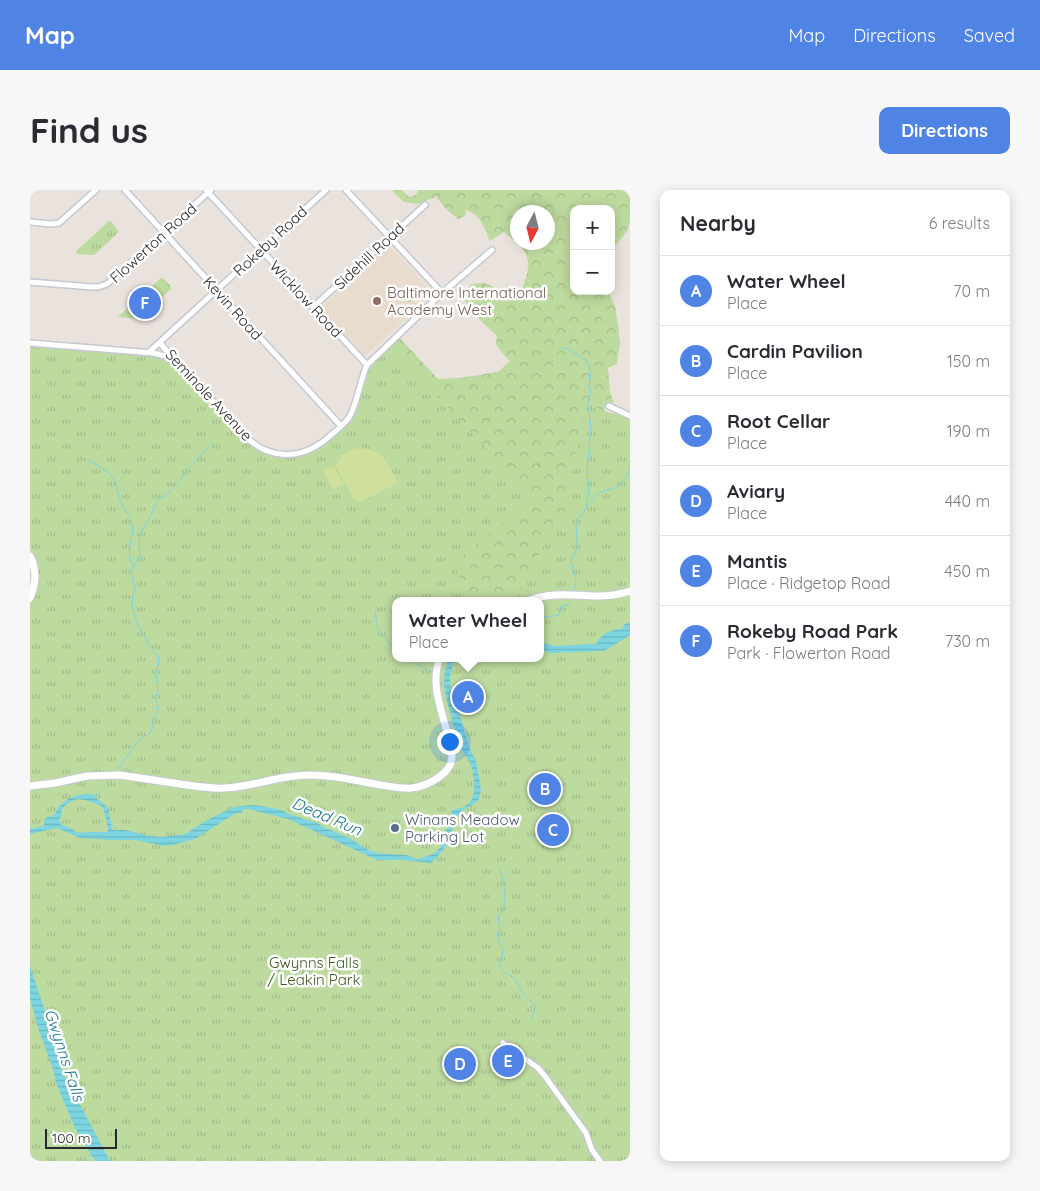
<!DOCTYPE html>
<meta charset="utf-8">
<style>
:root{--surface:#fff;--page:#f7f7f7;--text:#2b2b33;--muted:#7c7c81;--line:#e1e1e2;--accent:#4f83e4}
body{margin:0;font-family:Quicksand,sans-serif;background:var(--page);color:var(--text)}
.controls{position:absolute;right:15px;top:15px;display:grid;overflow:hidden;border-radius:10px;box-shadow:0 2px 12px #0003}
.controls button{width:45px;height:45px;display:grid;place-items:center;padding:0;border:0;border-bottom:1px solid var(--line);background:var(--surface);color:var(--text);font:25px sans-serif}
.compass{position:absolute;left:480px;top:15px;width:45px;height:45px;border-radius:50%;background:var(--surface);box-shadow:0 2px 12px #0003;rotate:187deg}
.scale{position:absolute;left:15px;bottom:12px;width:72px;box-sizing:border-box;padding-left:5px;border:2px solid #292929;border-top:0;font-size:14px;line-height:18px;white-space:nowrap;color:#292929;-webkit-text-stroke:4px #fff;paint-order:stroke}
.you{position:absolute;left:419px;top:551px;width:18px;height:18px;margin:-12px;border:4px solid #fff;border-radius:50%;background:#1a73e8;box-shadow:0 0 0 8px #1a73e833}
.badge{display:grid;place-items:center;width:32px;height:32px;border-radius:50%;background:var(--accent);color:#fff;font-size:16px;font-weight:700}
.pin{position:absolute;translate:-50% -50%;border:2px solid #fff;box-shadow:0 1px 5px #0006}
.popup{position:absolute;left:362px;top:407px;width:152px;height:65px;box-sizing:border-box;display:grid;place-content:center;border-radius:10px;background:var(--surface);filter:drop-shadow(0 1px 4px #0005);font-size:16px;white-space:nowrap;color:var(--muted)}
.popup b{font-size:19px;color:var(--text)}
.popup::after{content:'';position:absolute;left:50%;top:100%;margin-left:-10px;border:10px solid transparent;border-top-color:var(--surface)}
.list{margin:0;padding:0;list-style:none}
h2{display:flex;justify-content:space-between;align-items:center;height:65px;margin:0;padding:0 20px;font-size:21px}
h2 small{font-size:16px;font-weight:400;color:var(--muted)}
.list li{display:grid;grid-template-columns:32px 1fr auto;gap:15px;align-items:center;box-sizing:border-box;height:70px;padding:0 20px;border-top:1px solid var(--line)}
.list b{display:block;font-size:19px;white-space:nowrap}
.list p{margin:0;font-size:16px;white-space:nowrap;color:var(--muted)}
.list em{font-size:16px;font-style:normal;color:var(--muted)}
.map{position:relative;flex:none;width:600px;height:971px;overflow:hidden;border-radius:10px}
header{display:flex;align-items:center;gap:30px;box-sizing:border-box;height:70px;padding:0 25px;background:var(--accent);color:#fff}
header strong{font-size:24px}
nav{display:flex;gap:28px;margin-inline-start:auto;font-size:18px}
.intro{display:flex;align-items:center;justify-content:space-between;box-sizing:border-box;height:120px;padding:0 30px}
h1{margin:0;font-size:35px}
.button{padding:12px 22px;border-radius:10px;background:var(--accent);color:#fff;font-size:18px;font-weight:700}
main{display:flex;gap:30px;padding:0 30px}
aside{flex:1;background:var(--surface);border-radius:10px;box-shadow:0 2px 12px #0003}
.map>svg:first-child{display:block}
.education{fill:#e9dcce}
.forest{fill:url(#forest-crowns);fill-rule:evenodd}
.park{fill:url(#park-tufts)}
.pitch{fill:#cee09c}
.water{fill:url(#water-rules);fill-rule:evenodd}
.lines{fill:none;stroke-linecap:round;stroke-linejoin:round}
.stream{stroke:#7cd5e0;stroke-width:1}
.street-casing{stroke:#c4c9d1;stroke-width:8}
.secondary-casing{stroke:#c4c9d1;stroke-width:9}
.street{stroke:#fff;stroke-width:5}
.secondary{stroke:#fff;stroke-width:7}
.education-dot{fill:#8d6e63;stroke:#fff;stroke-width:2}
.service-dot{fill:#5c6f8a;stroke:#fff;stroke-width:2}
.labels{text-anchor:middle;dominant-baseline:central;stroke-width:5;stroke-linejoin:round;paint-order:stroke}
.street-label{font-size:15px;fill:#292929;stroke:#fff}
.education-label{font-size:15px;fill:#785e54;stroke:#fff;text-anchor:start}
.service-label{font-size:15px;fill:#4e5e75;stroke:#fff;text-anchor:start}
.park-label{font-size:15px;fill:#385d22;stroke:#fff}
.water-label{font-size:16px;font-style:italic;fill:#1d758a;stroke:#fff}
</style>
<header>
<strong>Map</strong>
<nav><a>Map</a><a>Directions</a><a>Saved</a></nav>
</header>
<div class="intro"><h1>Find us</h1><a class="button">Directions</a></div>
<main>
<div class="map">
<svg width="600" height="971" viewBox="0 0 600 971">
<defs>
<pattern id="forest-crowns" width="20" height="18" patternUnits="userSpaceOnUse" patternTransform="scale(1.25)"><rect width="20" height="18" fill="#bdda9f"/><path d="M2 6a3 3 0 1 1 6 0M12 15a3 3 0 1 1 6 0" fill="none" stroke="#a2bb89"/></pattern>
<pattern id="park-tufts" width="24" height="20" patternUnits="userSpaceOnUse" patternTransform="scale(1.25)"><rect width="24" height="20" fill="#bdda9f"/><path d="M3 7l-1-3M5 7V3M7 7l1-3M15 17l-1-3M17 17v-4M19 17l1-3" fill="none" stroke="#a2bb89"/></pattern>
<pattern id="water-rules" width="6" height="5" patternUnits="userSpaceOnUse" patternTransform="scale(1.25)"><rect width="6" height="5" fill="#7cd5e0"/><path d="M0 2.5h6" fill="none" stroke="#6bb7c0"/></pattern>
</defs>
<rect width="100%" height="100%" fill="#eae2dd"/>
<!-- education -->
<path class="education" d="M359,55l44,49 -68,62 -44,-48z"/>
<!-- forest -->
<path class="forest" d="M363,0h9l7,7c5,-1 8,-2 9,-7h212v31l-3,10 -11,14 -5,12v-48h-37v82h34l7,15 3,20 2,16 -3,22 -9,4 2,25 4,9 -8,3 -2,5 3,2 23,174 -3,1 -91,9 -15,5h-125v57l38,15 -385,-101 -19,-206 213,77 24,12 19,3 42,36 49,-122 -1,-11 24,-23 38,41 19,-1 23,-3 19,-4 11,-10 -7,-7 -7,-10 1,-8 -19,-18 -14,-18 1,-5 6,-11 13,-1 20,8 4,-6 7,5 8,-3c11,-30 4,-36 -19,-55l-14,9c-5,-12 -10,-28 -25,-31l1,5 -8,4 -11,-9 -11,-13 -19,7 -13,-2 -11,-10zM488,22h30v30h-30z"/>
<!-- park -->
<g class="park">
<path d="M79,31h2l8,11 -25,23 -17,-1 -1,-3z"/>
<path d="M131,88l3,1 7,8v2l-32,30 -21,-2z"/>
<path d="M382,99l5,5 1,4 -2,2 -1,-1h-2l-1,3h-5v-8z"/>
<path d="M0,157l121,9 13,3 13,9 61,67 13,11 16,9 19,3h7l14,-3 12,-6 27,-23 6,-7 4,-7 10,-34 5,-11 20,-20 124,132 19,16 -80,68 14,38h-72v57h42l-4,15 14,71 1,15 -3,9 -9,8 -19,9 -12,1 -92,-13 -89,14 -107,-13 -88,10v-180c13,-19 10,-36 0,-55z"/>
<path d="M557,213l20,9 11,2 12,5v167c-25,14 -64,5 -93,10 -8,1 -14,5 -23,5l48,-89z"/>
<path d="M600,406v565h-600v-372c20,-1 39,-7 60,-10 9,-1 20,-1 30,0 8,0 17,2 26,4 26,4 52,9 79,9 34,-1 66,-17 100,-13 19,2 38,6 56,9 11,2 23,5 34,4 10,-1 26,-10 33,-17 19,-19 -9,-67 -9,-91 -1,-9 2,-17 5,-26h96l1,-57c21,-5 40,-2 62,-2 9,0 18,-2 27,-3z"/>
</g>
<!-- pitch -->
<g class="pitch">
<path d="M329,258c26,1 28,14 39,35l-38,19 -6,-2 -19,-35c7,-10 13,-15 24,-17z"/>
<path d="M304,276l10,18 -11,5 -10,-18z"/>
</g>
<!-- water -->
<g class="water">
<path d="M600,432v13l-24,15 -4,1 -51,2 -10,-3v-7l14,3 40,-2c3,-2 4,-5 6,-7 5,-5 14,-8 20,-8l4,-5z"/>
<path d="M419,468h5l-4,20 1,12 4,14 4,8 10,35 7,14 4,22 1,8 -2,8 -4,4 -13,8v2c-11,6 -8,18 -13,28 -5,9 -11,15 -18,22l-28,-3h-26l-89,-41 -40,-10 -6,1v3h-6l-41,26 -22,6 -8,1 -30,-6h-23l-32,-2 -23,-10 -27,6v-5l14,-3v-6l4,-3 6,-2c8,-16 21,-22 39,-21 3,6 8,7 12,11 6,6 5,18 7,25h13l25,6 12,1 23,-3 24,-15 25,-12 18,-2 11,1 18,4 8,4 21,7 8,2 5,4 15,6 13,6 22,14 33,2 11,4 5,-1 8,-3 6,-3 6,-7v-3l-2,-2c7,-9 10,-19 12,-30 19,-3 23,-11 22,-29 -1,-5 -1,-11 -3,-16 -3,-8 -10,-14 -13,-23 -3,-9 -5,-18 -7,-27 -6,-21 -11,-35 -2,-57zM47,609l8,1 15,5 4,5 4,18v4h-23l-3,1 -7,-1 -2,-3 -11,-4 -3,-5 3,-5 -1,-2c2,-9 9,-11 16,-14z"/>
<path d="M0,776l28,84 3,19 49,92h-15l-21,-35 -18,-43 -3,-14 -16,-44 -7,-28z"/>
</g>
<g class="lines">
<!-- stream -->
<g class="stream">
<path d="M532,158l6,1 19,12 4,12 -2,13 2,4 -1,6 -2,6v5l3,19 -4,47 2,12v5l-3,18 -10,16 1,17v7l-6,13c2,10 8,19 3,28"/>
<path d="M57,269c10,6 25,13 29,25 2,9 4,18 9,26 4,7 7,9 8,18 0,12 -9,27 1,37"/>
<path d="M557,317l11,-14 16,-5 11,-7 5,-13"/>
<path d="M345,421l3,20 18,19"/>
<path d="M510,426l8,1 11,-2 2,-9 7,-1 3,-3"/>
<path d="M377,468l25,14"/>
<path d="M88,579l20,-28 11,-7 3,-4 1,-10 6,-12c-3,-7 -5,-10 -1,-16l-2,-20 3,-9 -1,-7 -7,-8 -12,-20 -7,-21 1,-13 2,-7 -4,-12 3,-10 4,-4 1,-4 1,-7 -1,-6 1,-10 11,-18 5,-13 4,-5 5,-2 8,-8 33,-39 7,-6"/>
<path d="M64,607l5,-3 3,-5"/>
<path d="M80,632l7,9"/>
<path d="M337,660l13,4"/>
<path d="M470,679l5,20 -1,16 -1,6 -4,4 -1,5 2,5 -2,13 5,11 -1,10 -3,7c3,7 7,6 12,10 6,5 8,11 12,17 3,4 8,8 12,12v4l-4,11"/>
<path d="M55,971l6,-7"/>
</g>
<defs>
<g id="street">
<path d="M95,0l216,236"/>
<path d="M176,0l161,175"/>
<path d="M316,0l96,103"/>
<path d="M0,32l21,2 8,-1 37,-33"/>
<path d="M0,92l62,5h6l9,-3 104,-94"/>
<path d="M283,117l112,-102"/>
<path d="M0,153l123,10 12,3 8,5"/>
<path d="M130,153l18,21 70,75c6,5 12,10 20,12 23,9 46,0 63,-16 7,-6 14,-11 19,-19 8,-16 10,-35 17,-51l75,-72 50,-43"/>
<path d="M119,162l177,-162"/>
<path d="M579,216l21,10"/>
<path d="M473,853l35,25 6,7 42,58 6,17 8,11"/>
</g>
<g id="secondary">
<path d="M0,366c7,13 6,29 0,42"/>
<path d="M497,411c28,-10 44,-5 71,-5 11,0 22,-2 32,-5"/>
<path d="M0,596l25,-3 32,-7 33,-1c20,3 40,6 60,9 15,2 30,5 45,4 29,-1 57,-14 86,-13 21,0 43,5 64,9 12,2 25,5 37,4 14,-2 31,-10 38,-23 5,-10 0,-22 -3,-33 -6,-23 -17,-50 -7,-74"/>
</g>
</defs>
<!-- street casing -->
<use href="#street" class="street-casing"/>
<!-- secondary casing -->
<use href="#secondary" class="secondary-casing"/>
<!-- street -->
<use href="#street" class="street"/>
<!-- secondary -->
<use href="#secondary" class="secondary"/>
</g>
<!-- markers -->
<circle class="education-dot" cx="347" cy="111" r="5"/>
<circle class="service-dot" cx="365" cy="638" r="5"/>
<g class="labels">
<!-- street labels -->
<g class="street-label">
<text transform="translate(240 51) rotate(-43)">Rokeby Road</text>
<text transform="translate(123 53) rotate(-42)">Flowerton Road</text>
<text transform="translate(339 66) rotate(-43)">Sidehill Road</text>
<text transform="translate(276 109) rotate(47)">Wicklow Road</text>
<text transform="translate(203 118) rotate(48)">Kevin Road</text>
<text transform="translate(179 205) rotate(47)">Seminole Avenue</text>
</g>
<!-- education labels -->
<g class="education-label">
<text x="357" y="102">Baltimore International<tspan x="357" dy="17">Academy West</tspan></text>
</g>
<!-- service labels -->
<g class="service-label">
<text x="375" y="629">Winans Meadow<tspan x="375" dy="17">Parking Lot</tspan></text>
</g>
<!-- park labels -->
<g class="park-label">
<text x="284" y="772">Gwynns Falls<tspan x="284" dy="17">/ Leakin Park</tspan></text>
</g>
<!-- water labels -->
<g class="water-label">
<text transform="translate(297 626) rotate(23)">Dead Run</text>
<text transform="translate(35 865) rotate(72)">Gwynns Falls</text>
</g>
</g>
</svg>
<div class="controls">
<button>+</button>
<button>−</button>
</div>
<svg class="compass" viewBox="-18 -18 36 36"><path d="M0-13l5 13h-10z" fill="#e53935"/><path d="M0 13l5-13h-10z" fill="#7c7c81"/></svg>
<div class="scale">100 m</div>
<div class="you"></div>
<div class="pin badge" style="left:438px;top:507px">A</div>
<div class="popup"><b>Water Wheel</b>Place</div>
<div class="pin badge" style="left:515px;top:599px">B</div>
<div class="pin badge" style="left:523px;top:640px">C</div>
<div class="pin badge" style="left:430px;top:874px">D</div>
<div class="pin badge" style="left:478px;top:871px">E</div>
<div class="pin badge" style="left:115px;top:113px">F</div>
</div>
<aside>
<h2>Nearby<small>6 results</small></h2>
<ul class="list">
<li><span class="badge">A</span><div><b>Water Wheel</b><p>Place</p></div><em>70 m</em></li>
<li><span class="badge">B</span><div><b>Cardin Pavilion</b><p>Place</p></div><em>150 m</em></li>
<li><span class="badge">C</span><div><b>Root Cellar</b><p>Place</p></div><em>190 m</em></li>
<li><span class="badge">D</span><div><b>Aviary</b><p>Place</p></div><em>440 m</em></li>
<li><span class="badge">E</span><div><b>Mantis</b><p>Place · Ridgetop Road</p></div><em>450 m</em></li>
<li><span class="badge">F</span><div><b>Rokeby Road Park</b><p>Park · Flowerton Road</p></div><em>730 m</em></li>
</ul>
</aside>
</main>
